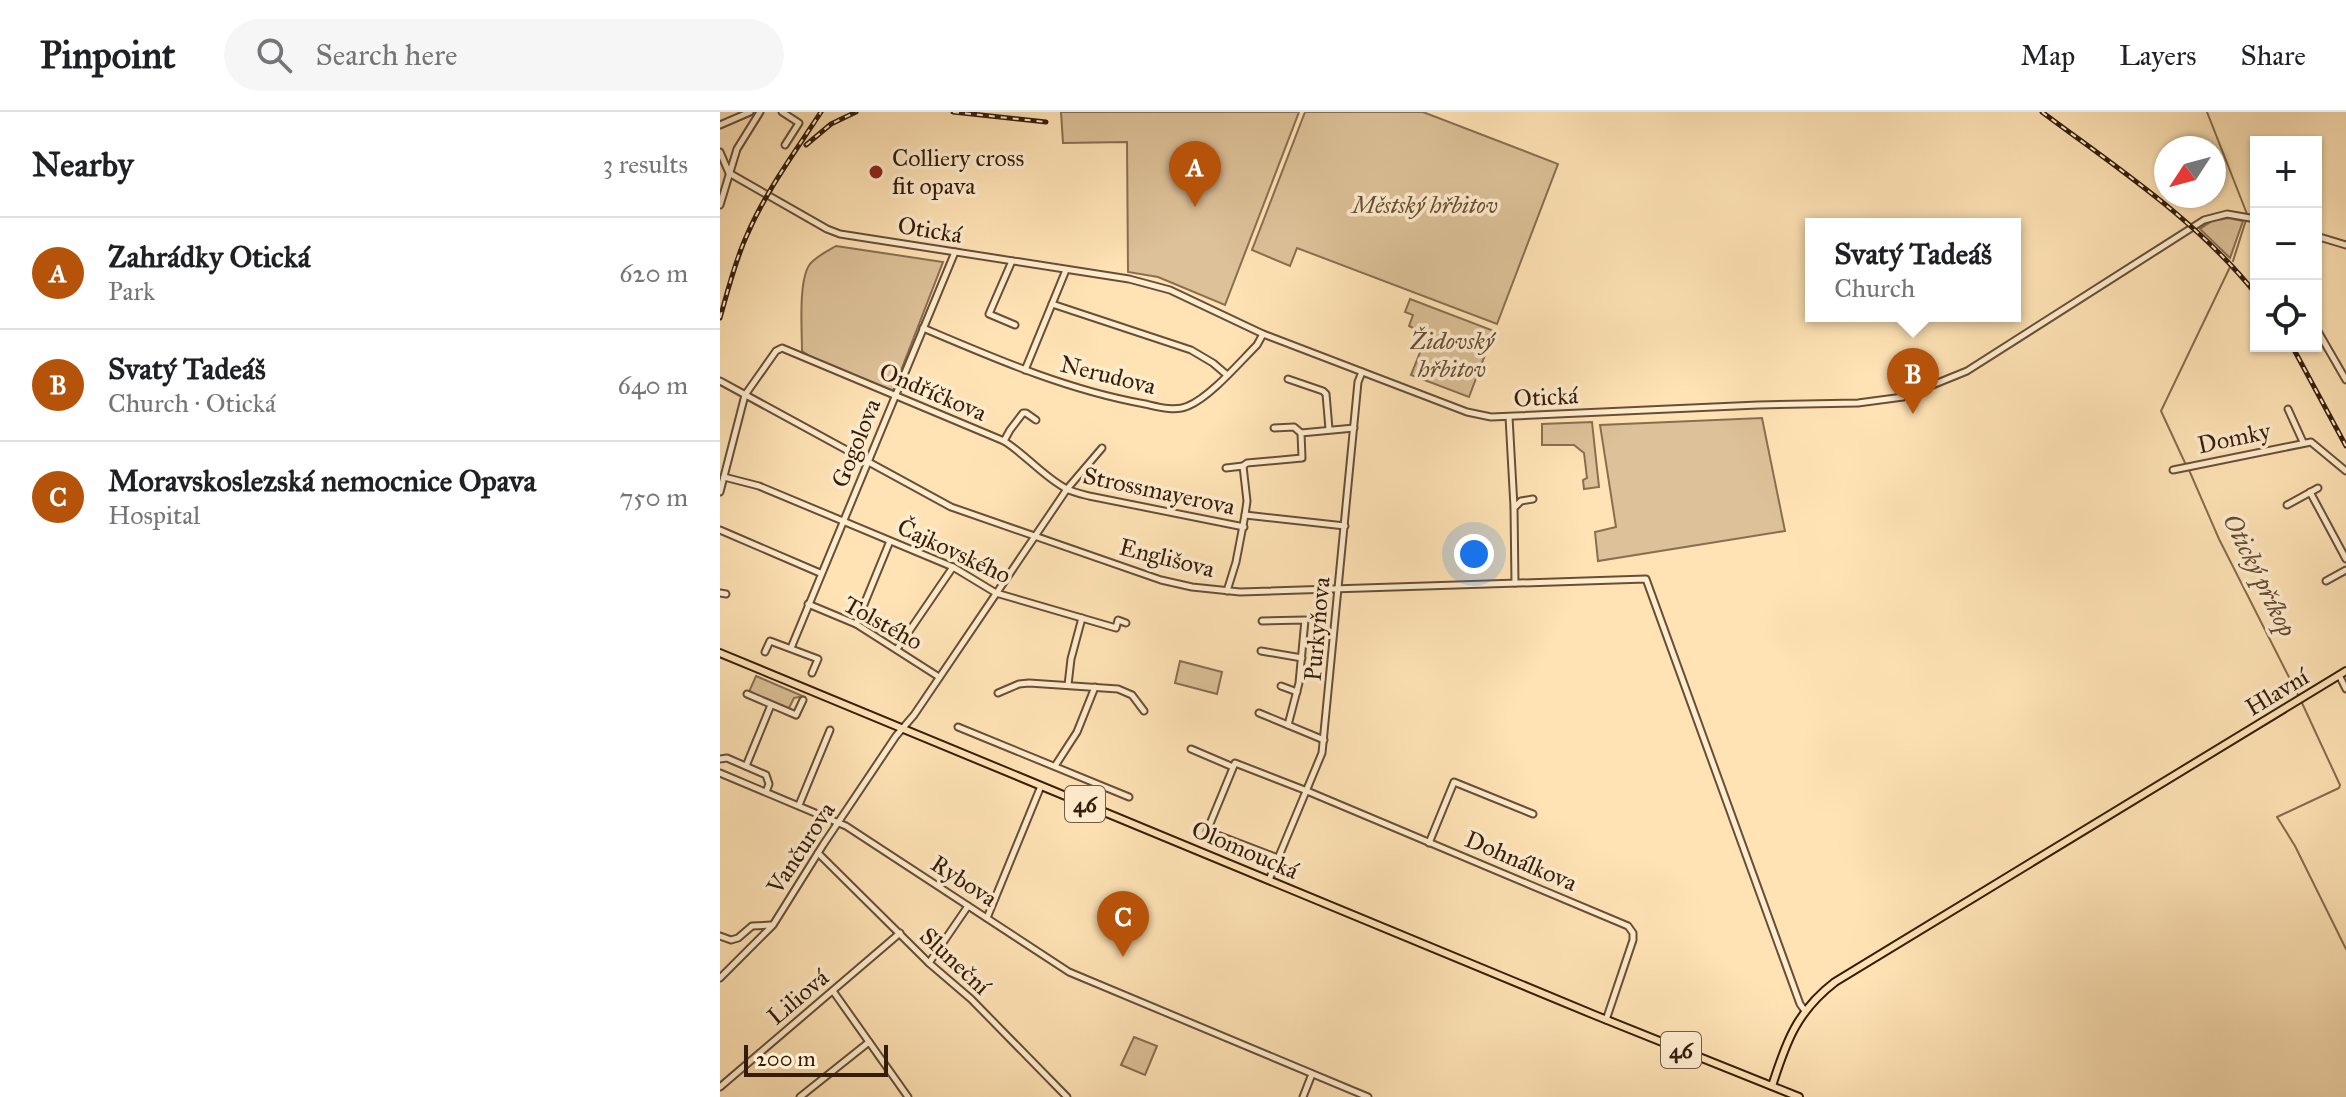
<!DOCTYPE html>
<meta charset="utf-8">
<style>
:root{--surface:#fff;--page:#f6f6f6;--text:#202124;--muted:#757577;--line:#e0e0e0;--accent:#b45309}
body{margin:0;font-family:"IM FELL Great Primer",serif;background:var(--page);color:var(--text)}
.controls{position:absolute;right:24px;top:24px;display:grid;overflow:hidden;border-radius:0px;box-shadow:0 2px 6px #0004}
.controls button{width:72px;height:72px;display:grid;place-items:center;padding:0;border:0;border-bottom:2px solid var(--line);background:var(--surface);color:var(--text);font:40px sans-serif}
.compass{position:absolute;left:1434px;top:24px;width:72px;height:72px;border-radius:50%;background:var(--surface);box-shadow:0 2px 6px #0004;rotate:234deg}
.scale{position:absolute;left:24px;bottom:20px;width:144px;box-sizing:border-box;padding-left:8px;border:4px solid #351c0b;border-top:0;font-size:22px;line-height:28px;white-space:nowrap;color:#351c0b;-webkit-text-stroke:6px #ffedcf;paint-order:stroke}
.you{position:absolute;left:754px;top:442px;width:28px;height:28px;margin:-20px;border:6px solid #fff;border-radius:50%;background:#1a73e8;box-shadow:0 0 0 12px #1a73e833}
.badge{display:grid;place-items:center;width:52px;height:52px;border-radius:50%;background:var(--accent);color:#fff;font-size:26px;font-weight:700}
.pin{position:absolute;translate:-50% -66px;filter:drop-shadow(0 2px 4px #0008)}
.pin::after{content:'';position:absolute;top:42px;width:28px;height:24px;background:inherit;clip-path:polygon(0 0,100% 0,50% 100%)}
.popup{position:absolute;left:1085px;top:106px;width:216px;height:104px;box-sizing:border-box;display:grid;place-content:center;border-radius:0px;background:var(--surface);filter:drop-shadow(0 2px 6px #0005);font-size:26px;white-space:nowrap;color:var(--muted)}
.popup b{font-size:30px;color:var(--text)}
.popup::after{content:'';position:absolute;left:50%;top:100%;margin-left:-16px;border:16px solid transparent;border-top-color:var(--surface)}
.list{margin:0;padding:0;list-style:none}
h2{display:flex;justify-content:space-between;align-items:center;height:104px;margin:0;padding:0 32px;font-size:34px}
h2 small{font-size:26px;font-weight:400;color:var(--muted)}
.list li{display:grid;grid-template-columns:52px 1fr auto;gap:24px;align-items:center;box-sizing:border-box;height:112px;padding:0 32px;border-top:2px solid var(--line)}
.list b{display:block;font-size:30px;white-space:nowrap}
.list p{margin:0;font-size:26px;white-space:nowrap;color:var(--muted)}
.list em{font-size:26px;font-style:normal;color:var(--muted)}
.icon{flex:none;width:44px;height:44px;fill:none;stroke:currentColor;stroke-width:2;stroke-linecap:round;stroke-linejoin:round}
.map{position:relative;flex:none;width:1626px;height:985px;overflow:hidden}
header{display:flex;align-items:center;gap:48px;box-sizing:border-box;height:112px;padding:0 40px;background:var(--surface);border-bottom:2px solid var(--line)}
header strong{font-size:38px}
nav{display:flex;gap:44px;margin-inline-start:auto;font-size:28px}
.search{width:560px;height:72px;background:var(--page);display:flex;align-items:center;gap:20px;box-sizing:border-box;padding:0 28px;border-radius:44px;color:var(--muted);font-size:30px}
main{display:flex}
aside{flex:1;background:var(--surface)}
.map>svg:first-child{display:block}
.green{fill:#ddc198;stroke:#896e52;stroke-width:2}
.lines{fill:none;stroke-linecap:round;stroke-linejoin:round}
.stream{stroke:#856b4e;stroke-width:2}
.minor-casing{stroke:#684e36;stroke-width:9}
.major-casing{stroke:#351c0b;stroke-width:10}
.minor{stroke:#ffedcf;stroke-width:5}
.major{stroke:#ffe3b5;stroke-width:6}
.rail-casing{stroke:#351c0b;stroke-width:5}
.rail{stroke:#ffedcf;stroke-width:2;stroke-dasharray:6;stroke-linecap:butt}
.poi-dot{fill:#8f2418;stroke:#ffedcf;stroke-width:3}
.labels{text-anchor:middle;dominant-baseline:central;stroke-width:7;stroke-linejoin:round;paint-order:stroke}
.shield{fill:#ffedcf;stroke:#725b46;stroke-width:2}
.shield-label{font-size:22px;font-weight:bold;fill:#351c0b}
.poi-label{font-size:24px;fill:#351c0b;stroke:#ffedcf;text-anchor:start}
.park-label{font-size:24px;font-style:italic;fill:#674e35;stroke:#ffedcf}
.street-label{font-size:24px;fill:#351c0b;stroke:#ffedcf}
.water-label{font-size:26px;font-style:italic;fill:#644a32;stroke:#ffedcf}
</style>
<header>
<strong>Pinpoint</strong>
<div class="search"><svg class="icon" aria-label="search" viewBox="0 0 24 24"><circle cx="10" cy="10" r="6"/><path d="M15 15l6 6"/></svg>Search here</div>
<nav><a>Map</a><a>Layers</a><a>Share</a></nav>
</header>
<main>
<aside>
<h2>Nearby<small>3 results</small></h2>
<ul class="list">
<li><span class="badge">A</span><div><b>Zahrádky Otická</b><p>Park</p></div><em>620 m</em></li>
<li><span class="badge">B</span><div><b>Svatý Tadeáš</b><p>Church · Otická</p></div><em>640 m</em></li>
<li><span class="badge">C</span><div><b>Moravskoslezská nemocnice Opava</b><p>Hospital</p></div><em>750 m</em></li>
</ul>
</aside>
<div class="map">
<svg width="1626" height="985" viewBox="0 0 1626 985">
<rect width="100%" height="100%" fill="#ffe3b5"/>
<filter id="stains"><feTurbulence type="fractalNoise" baseFrequency=".0025" numOctaves="4"/><feColorMatrix values="0 0 0 0 .2 0 0 0 0 .09 0 0 0 0 .02 0 0 0 .5 -.17"/></filter>
<radialGradient id="worn" r=".72"><stop offset=".6" stop-color="#630" stop-opacity="0"/><stop offset="1" stop-color="#630" stop-opacity=".3"/></radialGradient>
<!-- green -->
<g class="green">
<path d="M341,0h238l-74,193 -67,-28 -30,-5 -1,-130 -64,1z"/>
<path d="M585,0h118l135,52 -61,160 -200,-76 -7,18 -38,-16z"/>
<path d="M1509,106l14,3 -13,37 -30,-29 12,-8z"/>
<path d="M116,134l107,16 -50,129 -81,-33 -10,-7c0,-21 -4,-71 8,-87 7,-8 17,-13 26,-18z"/>
<path d="M690,187l84,32 -25,66 -58,-22 16,-40 -18,-9 4,-11 -8,-3z"/>
<path d="M1042,306l23,113 -187,30 -3,-29 21,-5 -16,-102z"/>
<path d="M872,310l7,65 -15,2 -1,-9 4,-2 -3,-25 -10,-8h-32v-21z"/>
<path d="M460,549l42,11 -5,22 -42,-11z"/>
<path d="M36,564l49,21 -1,3 -5,-3 -5,1 -6,12 -40,-16z"/>
<path d="M414,925l23,9 -12,29 -24,-10z"/>
</g>
<g class="lines">
<!-- stream -->
<g class="stream">
<path d="M1487,0l40,102"/>
<path d="M1513,149l13,-41"/>
<path d="M1466,353l-25,-54 69,-144"/>
<path d="M1469,358l30,69 79,156"/>
<path d="M1582,591l38,82 -1,3 -62,29 18,29 51,103"/>
</g>
<defs>
<g id="minor">
<path d="M62,0l17,11 -14,22"/>
<path d="M0,13l30,-13"/>
<path d="M0,40l9,21 98,56 13,5 289,45 41,11 93,44 204,78 24,5 267,-12 100,-2 45,-6 64,-26 237,-151 23,-6 29,5"/>
<path d="M0,93l17,-56 23,-37"/>
<path d="M1596,124l30,9"/>
<path d="M292,149l-23,53 26,11"/>
<path d="M332,192l139,46 22,13 14,12"/>
<path d="M203,216c73,31 144,62 222,76 13,3 30,8 43,2 22,-9 51,-43 69,-61l6,-11"/>
<path d="M1596,216l30,52"/>
<path d="M305,258l41,-100"/>
<path d="M568,267l35,12 3,3 3,35"/>
<path d="M0,269l231,126 210,73 31,7 48,5 406,-13 154,425 5,7"/>
<path d="M1568,297l15,33"/>
<path d="M789,305l5,90"/>
<path d="M554,316l20,-1 7,6"/>
<path d="M284,329l6,-11 13,-17h3l10,7"/>
<path d="M523,354l4,-3 55,-5 -1,-25 53,-5"/>
<path d="M506,356l17,-2 4,35 -2,14 -9,47 -9,29"/>
<path d="M1453,358l138,-28 35,29"/>
<path d="M4,365l35,9 194,81 43,26 120,35 2,-8 8,3"/>
<path d="M0,380l25,-97 31,-44 6,-3 222,93c22,14 39,35 61,47 7,4 16,6 24,8l155,31"/>
<path d="M1590,380l36,67"/>
<path d="M1567,393l31,-17"/>
<path d="M525,403l100,11"/>
<path d="M0,418l100,43"/>
<path d="M1606,469l20,-11"/>
<path d="M795,471l-1,-75 7,-7 12,-2"/>
<path d="M0,481l6,1"/>
<path d="M88,492l48,20 83,53"/>
<path d="M542,509l43,-1 -6,63 -11,42"/>
<path d="M136,512l34,-83"/>
<path d="M71,536l164,-396"/>
<path d="M177,537l56,-82"/>
<path d="M541,539l41,7"/>
<path d="M45,540l5,-11 48,18 -6,14"/>
<path d="M1619,563l7,14"/>
<path d="M348,573l3,-26 11,-41"/>
<path d="M561,574l16,6"/>
<path d="M278,581l21,-9 10,-1 89,6 14,6 12,16"/>
<path d="M27,582l49,21 7,-15"/>
<path d="M539,601l65,27"/>
<path d="M238,615l171,70"/>
<path d="M471,637l42,18"/>
<path d="M0,647l7,-1 39,17 3,9 -3,8"/>
<path d="M26,654l25,-61"/>
<path d="M335,654l22,-34 18,-45"/>
<path d="M0,661l126,53 223,146 299,125"/>
<path d="M79,693l31,-75"/>
<path d="M709,731l25,-61 79,32"/>
<path d="M98,741l111,110 42,36 96,98"/>
<path d="M558,746l-71,-27 28,-68 72,28 321,135 5,7v7l-27,80"/>
<path d="M549,768l53,-127 36,-371 4,-10"/>
<path d="M267,806l54,-132"/>
<path d="M0,824l11,4 7,-2 14,-12 20,-1"/>
<path d="M209,851l39,-57"/>
<path d="M0,866l53,-53 50,-80 73,-109 18,-21 153,-226 35,-41"/>
<path d="M113,879l75,106"/>
<path d="M0,975l180,-154"/>
<path d="M80,985l69,-55"/>
<path d="M583,985l9,-23"/>
</g>
<g id="major">
<path d="M0,541l877,363 202,81"/>
<path d="M1052,974c14,-44 25,-75 63,-104l511,-311"/>
</g>
</defs>
<!-- minor casing -->
<use href="#minor" class="minor-casing"/>
<!-- major casing -->
<use href="#major" class="major-casing"/>
<!-- minor -->
<use href="#minor" class="minor"/>
<!-- major -->
<use href="#major" class="major"/>
<defs>
<g id="rail">
<path d="M233,0l93,10"/>
<path d="M1322,0c75,56 155,108 214,182"/>
<path d="M86,33l25,-21 25,-12"/>
<path d="M0,206c8,-28 15,-57 27,-83 19,-44 48,-83 74,-123"/>
<path d="M1572,234l54,100"/>
</g>
</defs>
<!-- rail casing -->
<use href="#rail" class="rail-casing"/>
<!-- rail -->
<use href="#rail" class="rail"/>
</g>
<!-- markers -->
<circle class="poi-dot" cx="156" cy="60" r="8"/>
<g class="labels">
<!-- shield labels -->
<g class="shield">
<rect x="345" y="674" width="40" height="36" rx="6"/>
<rect x="941" y="920" width="40" height="36" rx="6"/>
</g>
<g class="shield-label">
<text x="365" y="692">46</text>
<text x="961" y="938">46</text>
</g>
<!-- poi labels -->
<g class="poi-label">
<text x="172" y="46">Colliery cross<tspan x="172" dy="28">fit opava</tspan></text>
</g>
<!-- park labels -->
<g class="park-label">
<text x="705" y="93">Městský hřbitov</text>
<text x="732" y="229">Židovský<tspan x="732" dy="28">hřbitov</tspan></text>
</g>
<!-- street labels -->
<g class="street-label">
<text transform="translate(210 118) rotate(9)">Otická</text>
<text transform="translate(388 263) rotate(14)">Nerudova</text>
<text transform="translate(213 280) rotate(23)">Ondříčkova</text>
<text transform="translate(826 285) rotate(-3)">Otická</text>
<text transform="translate(1514 326) rotate(-12)">Domky</text>
<text transform="translate(136 331) rotate(-68)">Gogolova</text>
<text transform="translate(439 379) rotate(12)">Strossmayerova</text>
<text transform="translate(234 439) rotate(25)">Čajkovského</text>
<text transform="translate(447 446) rotate(14)">Englišova</text>
<text transform="translate(163 511) rotate(29)">Tolstého</text>
<text transform="translate(597 517) rotate(-85)">Purkyňova</text>
<text transform="translate(1557 580) rotate(-31)">Hlavní</text>
<text transform="translate(81 736) rotate(-57)">Vančurova</text>
<text transform="translate(525 738) rotate(23)">Olomoucká</text>
<text transform="translate(801 749) rotate(23)">Dohnálkova</text>
<text transform="translate(244 769) rotate(33)">Rybova</text>
<text transform="translate(235 849) rotate(43)">Sluneční</text>
<text transform="translate(78 885) rotate(-40)">Liliová</text>
</g>
<!-- water labels -->
<g class="water-label">
<text transform="translate(1540 463) rotate(64)">Otický příkop</text>
</g>
</g>
<rect width="100%" height="100%" filter="url(#stains)"/>
<rect width="100%" height="100%" fill="url(#worn)"/>
</svg>
<div class="controls">
<button>+</button>
<button>−</button>
<button><svg class="icon" aria-label="locate" viewBox="0 0 24 24"><circle cx="12" cy="12" r="6"/><path d="M12 2v4M12 18v4M2 12h4M18 12h4"/></svg></button>
</div>
<svg class="compass" viewBox="-18 -18 36 36"><path d="M0-13l5 13h-10z" fill="#e53935"/><path d="M0 13l5-13h-10z" fill="#757577"/></svg>
<div class="scale">200 m</div>
<div class="you"></div>
<div class="pin badge" style="left:475px;top:95px">A</div>
<div class="pin badge" style="left:1193px;top:302px">B</div>
<div class="popup"><b>Svatý Tadeáš</b>Church</div>
<div class="pin badge" style="left:403px;top:845px">C</div>
</div>
</main>
